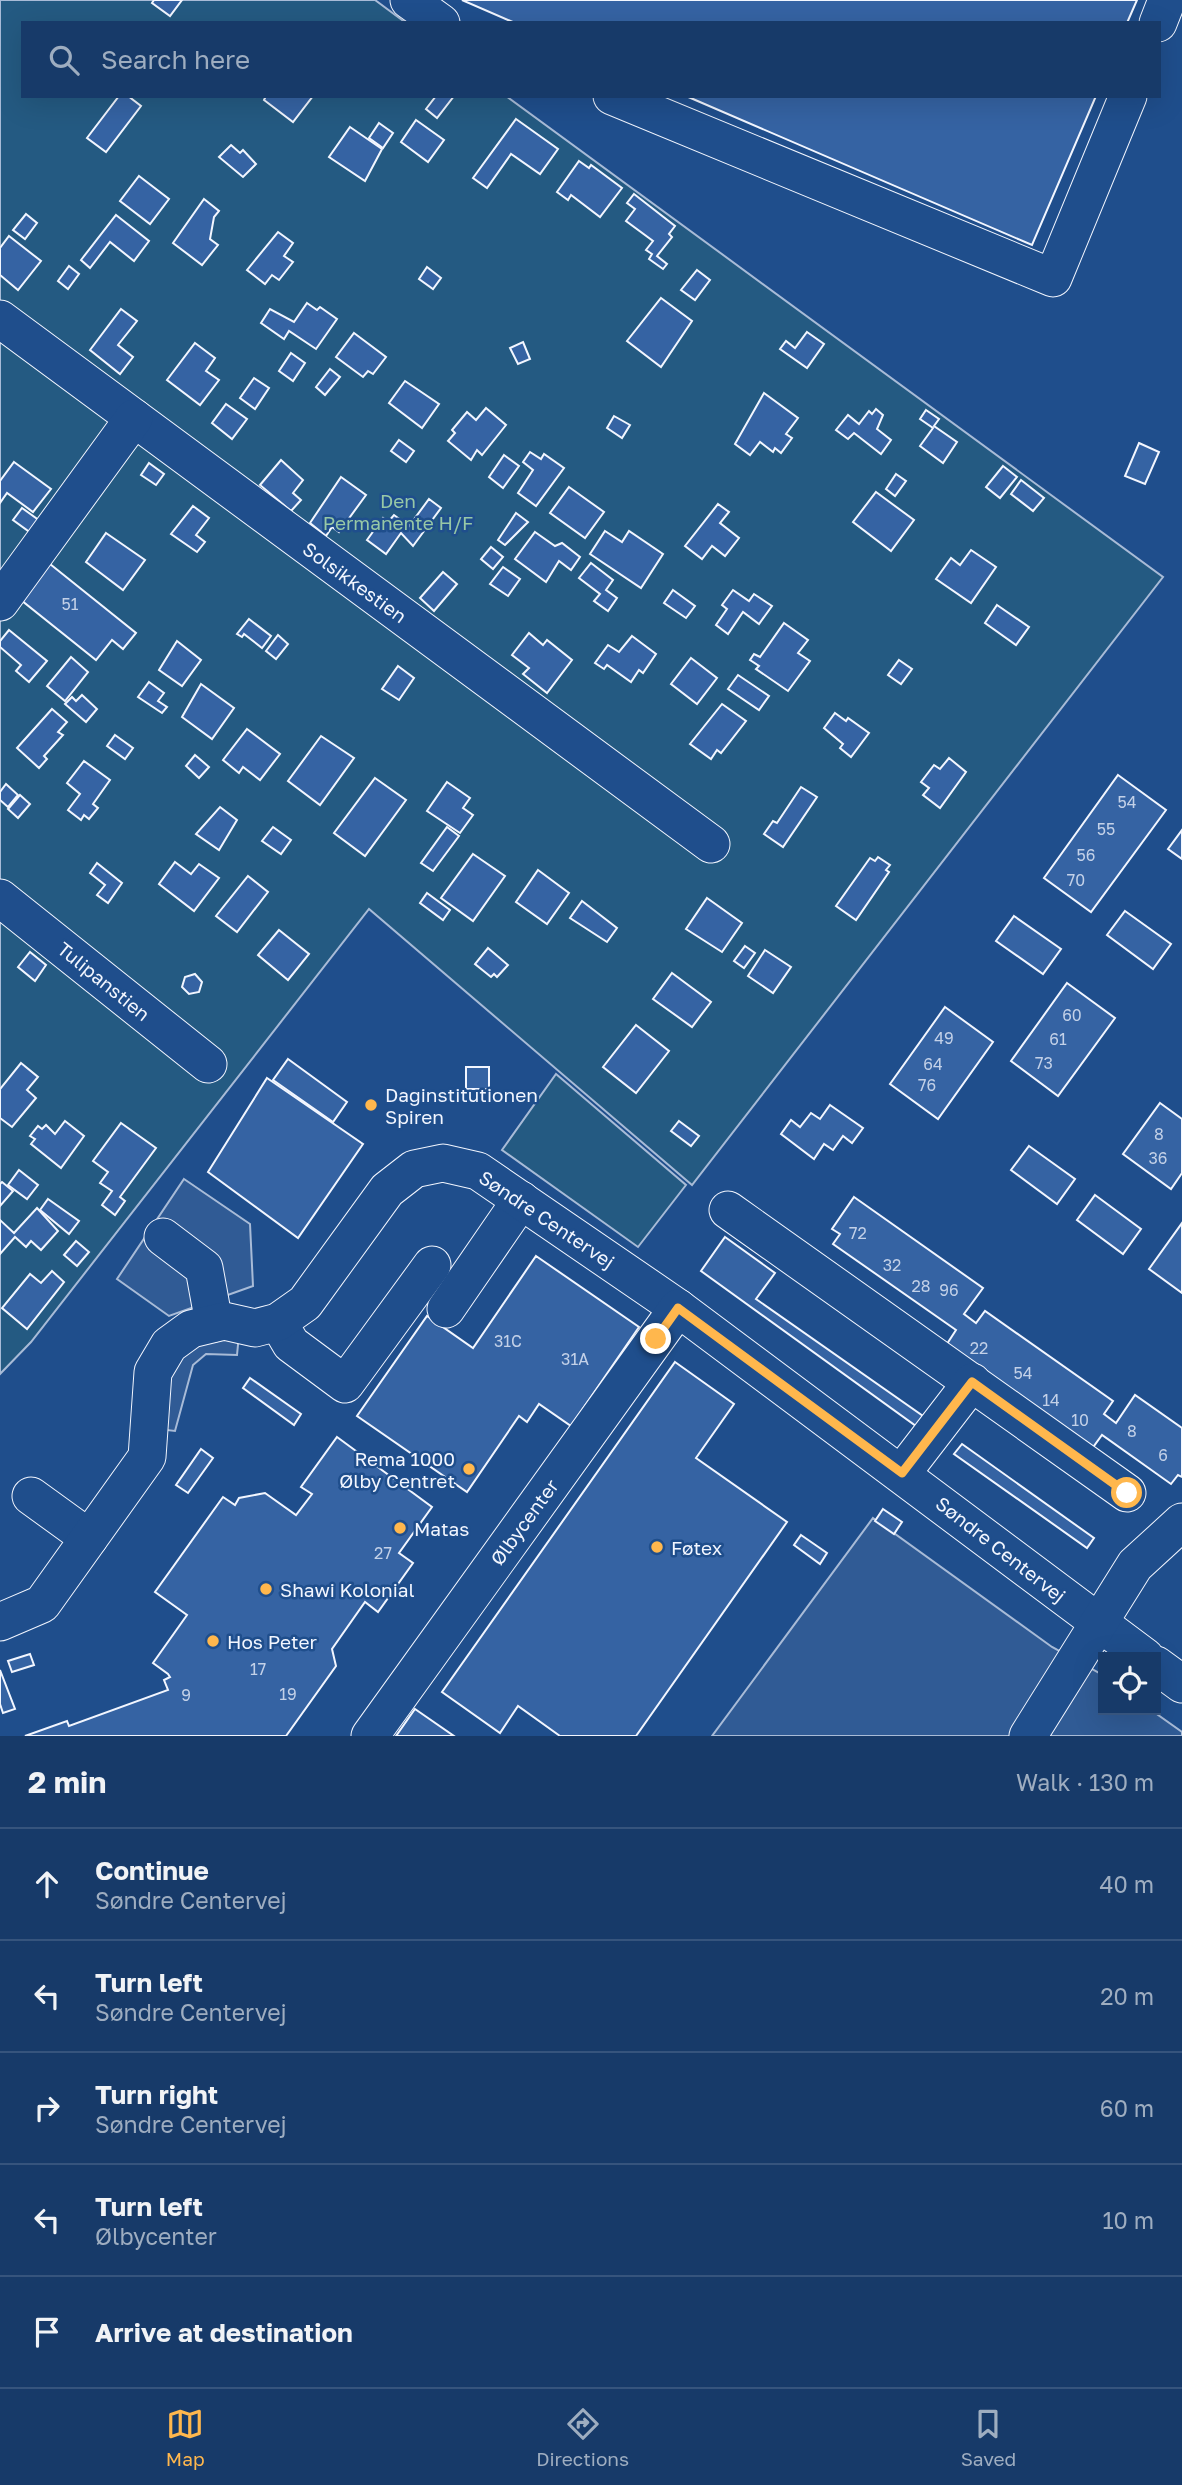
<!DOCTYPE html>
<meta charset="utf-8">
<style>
:root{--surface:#173a69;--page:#20416f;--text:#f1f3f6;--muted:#9eadc0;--line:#36547d;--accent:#ffb74d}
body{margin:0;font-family:"Golos Text",sans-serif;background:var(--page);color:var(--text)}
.controls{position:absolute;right:21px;bottom:21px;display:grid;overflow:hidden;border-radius:0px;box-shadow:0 7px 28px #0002}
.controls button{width:63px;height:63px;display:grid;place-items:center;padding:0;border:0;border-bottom:2px solid var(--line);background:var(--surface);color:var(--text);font:35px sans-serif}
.stop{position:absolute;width:21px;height:21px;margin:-16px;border:5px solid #ffb74d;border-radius:50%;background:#fff}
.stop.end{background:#ffb74d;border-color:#fff;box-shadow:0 2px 7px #0008}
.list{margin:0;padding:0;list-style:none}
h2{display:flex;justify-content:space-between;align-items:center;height:91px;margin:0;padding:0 28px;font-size:30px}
h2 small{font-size:23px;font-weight:400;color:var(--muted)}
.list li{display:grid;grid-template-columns:46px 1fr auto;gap:21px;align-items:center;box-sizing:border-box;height:112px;padding:0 28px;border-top:2px solid var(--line)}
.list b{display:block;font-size:26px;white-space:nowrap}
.list p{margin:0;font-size:23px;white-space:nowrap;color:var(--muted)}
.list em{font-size:23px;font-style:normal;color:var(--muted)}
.icon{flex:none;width:38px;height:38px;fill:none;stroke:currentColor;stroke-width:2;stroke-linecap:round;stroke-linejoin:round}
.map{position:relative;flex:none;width:1182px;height:1736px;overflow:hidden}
.search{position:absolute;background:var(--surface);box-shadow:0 7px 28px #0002;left:21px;right:21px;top:21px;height:77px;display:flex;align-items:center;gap:18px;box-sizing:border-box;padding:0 24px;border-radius:0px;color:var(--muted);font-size:26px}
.sheet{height:651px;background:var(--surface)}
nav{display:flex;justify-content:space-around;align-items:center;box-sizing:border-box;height:98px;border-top:2px solid var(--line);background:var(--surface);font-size:19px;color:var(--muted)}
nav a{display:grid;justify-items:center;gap:4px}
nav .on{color:var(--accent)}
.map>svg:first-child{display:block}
.green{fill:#245a82;stroke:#a8bbd7;stroke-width:2}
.parking{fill:#305b95;stroke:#a8bbd7;stroke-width:2}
.building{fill:#3563a3;stroke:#f2f6ff;stroke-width:2}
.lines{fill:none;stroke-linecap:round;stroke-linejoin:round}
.minor-casing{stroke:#f2f6ff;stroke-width:39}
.minor{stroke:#1f4e8c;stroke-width:37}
.route{stroke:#ffb74d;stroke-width:9}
.poi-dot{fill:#ffb74d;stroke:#1f4e8c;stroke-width:2.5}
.labels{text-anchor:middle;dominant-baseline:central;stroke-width:5;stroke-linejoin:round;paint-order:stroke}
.number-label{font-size:16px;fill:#c3d1e8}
.park-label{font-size:19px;fill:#97c8a6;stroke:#1f4e8c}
.street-label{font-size:19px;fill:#f2f6ff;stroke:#1f4e8c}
.poi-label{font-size:19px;fill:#f2f6ff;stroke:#1f4e8c;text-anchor:start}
</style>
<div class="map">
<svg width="1182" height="1736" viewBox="0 0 1182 1736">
<rect width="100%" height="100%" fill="#1f4e8c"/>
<!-- green -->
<g class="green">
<path d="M0,0h375l31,23h-383v73h483l657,481 -471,608 -323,-276 -338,433 -31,32z"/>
<path d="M556,1074l130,111 -48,62 -136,-97z"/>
</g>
<!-- parking -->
<g class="parking">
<path d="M184,1179l66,45 3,62 -84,30 -52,-37z"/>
<path d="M240,1324l-3,31 -31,-1 -13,11 -18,66 -26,-3 20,-83z"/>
<path d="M873,1518l179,129 51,28v35h48l31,22v4h-470z"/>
</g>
<!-- building -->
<g class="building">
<path d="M154,0h28l-12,16 -18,-13z"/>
<path d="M462,0h675l-10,23h-612z"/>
<path d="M119,96h9l13,10 -35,46 -19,-14z"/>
<path d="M266,96h47l-20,26 -29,-22z"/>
<path d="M436,96h18l-17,22 -11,-9z"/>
<path d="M686,96h410l-64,149z"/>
<path d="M516,119l42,30 -18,25 -29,-20 -24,34 -14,-10z"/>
<path d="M416,120l28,20 -16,22 -27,-20z"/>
<path d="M379,123l14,10 -10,15 -14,-10z"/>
<path d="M350,127l32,22 -17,32 -36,-24z"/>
<path d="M231,145l9,8 3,-3 13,14 -13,13 -24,-20z"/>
<path d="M579,161l10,7 2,-3 31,23 -22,29 -29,-22 -3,5 -11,-8z"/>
<path d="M139,176l30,23 -19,25 -30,-23z"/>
<path d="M634,194l41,32 -6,8 3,3 -15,19 10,8 -4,5 -14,-10 3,-5 -6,-4 7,-9 -27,-20 9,-12 -8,-6z"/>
<path d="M204,199l15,12 -5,6 -4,22 8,6 -16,20 -29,-22z"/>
<path d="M26,214l11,9 -12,16 -12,-9z"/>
<path d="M116,215l33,26 -15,20 -24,-19 -20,26 -9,-8z"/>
<path d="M278,232l15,11 -9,13 9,6 -14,18 -7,-5 -7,9 -18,-14z"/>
<path d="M9,236l32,25 -23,29 -18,-15v-27z"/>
<path d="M69,266l10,8 -11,15 -10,-8z"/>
<path d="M427,267l14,11 -8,11 -14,-10z"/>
<path d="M697,270l13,10 -15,20 -14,-10z"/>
<path d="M661,298l31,23 -31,46 -34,-26z"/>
<path d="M307,303l10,7 3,-3 17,12 -21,30 -27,-18 -5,8 -23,-16 9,-14 24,13z"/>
<path d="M121,309l16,12 -19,24 15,12 -13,17 -30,-24z"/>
<path d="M807,332l17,12 -17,24 -27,-19 6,-8 9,7z"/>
<path d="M354,333l32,24 -13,17 -5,-3 -5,6 -27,-20z"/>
<path d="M523,342l7,17 -12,5 -8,-16z"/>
<path d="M195,343l20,15 -9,13 13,9 -19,25 -33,-25z"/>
<path d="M291,353l14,10 -12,18 -14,-10z"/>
<path d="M330,369l10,8 -15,18 -9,-8z"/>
<path d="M254,378l15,10 -14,21 -15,-11z"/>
<path d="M405,381l34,23 -17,24 -33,-25z"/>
<path d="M764,393l34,25 -12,16 6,4 -11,15 -6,-5 -2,4 -13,-10 -10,13 -15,-11z"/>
<path d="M226,404l21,15 -15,20 -20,-16z"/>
<path d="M486,408l20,17 -24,30 -5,-5 -6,10 -23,-19 7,-8 -3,-3 15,-18 9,8z"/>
<path d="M876,409l7,6 -6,14 14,11 -10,14 -27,-21 -6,6 -12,-9 12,-15 11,9 10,-13 3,3z"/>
<path d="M926,410l13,9 -5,7 23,16 -14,21 -23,-17 13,-18 -13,-9z"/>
<path d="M614,416l16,9 -8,13 -15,-10z"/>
<path d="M399,440l15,11 -8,11 -15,-11z"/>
<path d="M1139,443l20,9 -14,32 -20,-8z"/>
<path d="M530,452l11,7 3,-5 20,14 -28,38 -18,-13 15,-23 -10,-8z"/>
<path d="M504,455l15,11 -16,22 -14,-11z"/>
<path d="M281,460l22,20 -10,13 8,7 -10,11 -31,-26z"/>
<path d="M14,462l37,27 -18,23 -26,-19 -7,10v-22z"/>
<path d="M149,463l15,11 -8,11 -15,-10z"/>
<path d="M1003,466l14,11 -17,21 -14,-11z"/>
<path d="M896,474l10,7 -11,15 -9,-7z"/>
<path d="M341,477l25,18 -27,37 -7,-5 -6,9 -16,-13z"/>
<path d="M1021,480l23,18 -11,13 -22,-17z"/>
<path d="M569,487l35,25 -19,26 -35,-25z"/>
<path d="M876,492l38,28 -23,31 -38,-29z"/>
<path d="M429,499l12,9 -28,38 -12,-13 -15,21 -19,-14 16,-22 5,4 6,-7 15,11z"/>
<path d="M718,504l11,8 -9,11 19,15 -14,18 -13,-10 -10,13 -17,-13z"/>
<path d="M193,506l16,12 -13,17 9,7 -8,10 -26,-18z"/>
<path d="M22,508l18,13 -9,12 -18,-13z"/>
<path d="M516,513l12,9 -23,23 -7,-5z"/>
<path d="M605,531l17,11 7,-11 34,23 -22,34 -51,-34z"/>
<path d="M535,532l20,14 7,-3 18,14 -9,13 -12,-9 -13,21 -31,-23z"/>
<path d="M106,533l39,27 -22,30 -37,-28z"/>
<path d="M491,547l12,10 -10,12 -12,-10z"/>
<path d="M971,550l25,17 -25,36 -35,-24 15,-21 9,7z"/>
<path d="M45,560l91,73 -13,16 -11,-9 -16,20 -80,-64z"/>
<path d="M591,563l22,17 -7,10 11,8 -9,13 -14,-10 6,-7 -21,-16z"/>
<path d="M503,567l17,12 -12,17 -18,-12z"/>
<path d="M443,572l14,12 -23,27 -14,-13z"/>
<path d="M673,590l22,16 -9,12 -22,-15z"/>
<path d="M733,590l16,11 5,-7 18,12 -13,18 -16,-12 -15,22 -12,-9 11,-16 -5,-4z"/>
<path d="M997,605l32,22 -13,18 -31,-22z"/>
<path d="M249,619l22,17 -9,12 -18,-14 -2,3 -5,-3z"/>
<path d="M784,623l24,17 -10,13 12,8 -22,30 -32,-22 3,-3 -9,-6 4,-6 6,3z"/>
<path d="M9,630l38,31 -18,21 -13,-11 5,-6 -21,-18v-6z"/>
<path d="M529,633l14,12 4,-5 25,20 -25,33 -24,-19 6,-6 -17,-13z"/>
<path d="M278,635l10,9 -12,15 -10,-8z"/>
<path d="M632,636l24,18 -13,19 -4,-3 -8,12 -24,-17 -3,4 -9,-6 13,-18 11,7z"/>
<path d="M177,641l24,19 -19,26 -23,-16z"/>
<path d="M71,657l17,15 -23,29 -18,-15z"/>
<path d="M691,658l26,20 -20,26 -26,-20z"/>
<path d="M899,660l13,9 -11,15 -13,-9z"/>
<path d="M398,666l16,12 -15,22 -17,-11z"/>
<path d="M738,675l31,21 -10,14 -31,-21z"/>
<path d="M149,682l15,11 -6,8 9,6 -5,6 -24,-16z"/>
<path d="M201,684l33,24 -22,31 -30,-22z"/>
<path d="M82,695l15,14 -11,13 -21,-18 7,-7 4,4z"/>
<path d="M722,704l24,17 -25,32 -4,-3 -6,9 -21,-15z"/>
<path d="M52,709l15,13 -9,10 5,3 -19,21 3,3 -8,9 -22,-20z"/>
<path d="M835,713l11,8 2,-3 21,15 -18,24 -11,-9 3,-4 -19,-16z"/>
<path d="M247,729l33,25 -20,26 -17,-13 -4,6 -16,-13z"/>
<path d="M115,735l18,13 -8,11 -18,-13z"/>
<path d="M321,736l33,22 -34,47 -32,-24z"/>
<path d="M195,755l14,12 -10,11 -13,-12z"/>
<path d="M949,758l17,14 -26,36 -17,-13 6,-7 -8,-6 13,-17 6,4z"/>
<path d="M84,761l26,19 -17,24 5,4 -9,11 -5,-4 -3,5 -13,-10 12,-16 -13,-11z"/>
<path d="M1118,775l48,35 -75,102 -47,-34z"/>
<path d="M375,778l31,22 -41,56 -31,-23z"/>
<path d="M447,782l23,16 -7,10 10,7 -13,18 -33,-22z"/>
<path d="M6,784l12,11 -10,12 -8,-7v-8z"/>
<path d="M801,787l16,10 -34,50 -19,-13 9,-13 4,2z"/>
<path d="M20,795l10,9 -12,14 -10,-9z"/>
<path d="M220,807l17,13 -18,30 -23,-16z"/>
<path d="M273,827l18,13 -10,14 -19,-13z"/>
<path d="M447,827l12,9 -26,35 -12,-8z"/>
<path d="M1182,830v29l-14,-10z"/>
<path d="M473,854l32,22 -32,45 -32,-23z"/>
<path d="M878,857l12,8 -4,5 3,2 -33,48 -20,-14 34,-48 5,3z"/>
<path d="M175,862l16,12 8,-10 20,14 -25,33 -35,-27z"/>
<path d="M97,863l25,20 -14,20 -11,-8 8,-10 -15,-12z"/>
<path d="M538,870l31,23 -22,31 -31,-22z"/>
<path d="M248,876l20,16 -31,40 -21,-16z"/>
<path d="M427,893l23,17 -7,10 -23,-17z"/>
<path d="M707,898l35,25 -20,29 -36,-23z"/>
<path d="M582,901l35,27 -10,14 -37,-24z"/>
<path d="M1125,911l46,33 -18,25 -46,-34z"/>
<path d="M1014,916l47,33 -18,25 -47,-33z"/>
<path d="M279,930l30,24 -21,26 -30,-25z"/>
<path d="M745,946l10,7 -11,15 -10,-7z"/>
<path d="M488,948l20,17 -11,12 -3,-3 -3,3 -16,-13z"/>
<path d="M765,950l26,17 -18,26 -25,-17z"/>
<path d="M30,952l16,13 -11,16 -17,-14z"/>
<path d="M672,973l39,29 -19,25 -39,-28z"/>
<path d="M195,974l7,8 -3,10 -10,2 -7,-7 3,-10z"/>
<path d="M1067,983l48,35 -57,78 -47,-35z"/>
<path d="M945,1007l48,35 -55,77 -48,-35z"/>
<path d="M636,1025l33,26 -33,42 -33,-26z"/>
<path d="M288,1059l59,43 -14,20 -60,-42z"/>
<path d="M21,1063l17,14 -11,13 9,8 -24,29 -12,-9v-29z"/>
<rect x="466" y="1067" width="23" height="22"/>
<path d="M267,1078l96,66 -65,94 -90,-66z"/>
<path d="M1160,1103l22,16v54l-11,16 -48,-35z"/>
<path d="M830,1105l33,23 -11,15 -9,-7 -10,14 -9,-6 -10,15 -33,-25 10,-14 9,7 11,-14 9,6z"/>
<path d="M65,1121l19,15 -23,32 -30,-24 4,-5 -5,-3 8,-10 4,3 4,-4 9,9z"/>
<path d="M679,1121l20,15 -8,10 -20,-15z"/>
<path d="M121,1123l35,25 -36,49 5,4 -10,14 -13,-10 10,-14 -12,-8 8,-11 -15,-11z"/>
<path d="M1029,1146l46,33 -18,25 -46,-34z"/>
<path d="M19,1170l19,15 -11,14 -19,-14z"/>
<path d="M2,1182l11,9 -13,15v-22z"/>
<path d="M1095,1195l46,34 -18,25 -46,-34z"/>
<path d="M854,1197l129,91 -19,26 12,9 9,-12 128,90 -9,13 12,9 19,-28 47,33v49l-4,-2 -7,9 -69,-49 -11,15 -146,-103 11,-17 -123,-86 7,-10 -8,-5z"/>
<path d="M48,1199l31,22 -10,13 -29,-24z"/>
<path d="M37,1208l21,23 -17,19 -10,-9 -5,6 -11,-10 -15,17v-34l14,13z"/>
<path d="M1182,1223v70l-33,-24z"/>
<path d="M725,1237l50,36 -19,26 167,117 -7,10 -215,-155z"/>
<path d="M76,1241l13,11 -12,14 -13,-11z"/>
<path d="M536,1256l103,71 -68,99 -32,-22 -12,18 -8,-6 -52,76 -110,-76 70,-100 46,32z"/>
<path d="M52,1271l12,11 -37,47 -25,-21 28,-34 11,9z"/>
<path d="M675,1362l59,42 -38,54 91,64 -151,214h-76l-42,-30 -18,27 -58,-41z"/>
<path d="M250,1378l51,36 -7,11 -51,-37z"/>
<path d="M337,1437l95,70 -33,46 14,10 -35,49 -13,-10 -33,47 4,17 -50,70h-261l42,-15 2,5 99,-36 -4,-10 6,-3 -2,-3 -15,-11 34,-48 -32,-23 68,-95 12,8 4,-7 26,-5 31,22 16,-21 -11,-7z"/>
<path d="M962,1444l132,94 -7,10 -133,-94z"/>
<path d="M201,1449l12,9 -25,35 -12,-8z"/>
<path d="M883,1509l19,13 -8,12 -19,-13z"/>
<path d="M801,1535l26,18 -7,11 -26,-19z"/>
<path d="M30,1654l4,11 -22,7 -4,-11z"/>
<path d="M0,1670l15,39 -12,4 -3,-9z"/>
<path d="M415,1709l39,27h-58z"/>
</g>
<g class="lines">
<defs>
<g id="minor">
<path d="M409,0l32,23"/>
<path d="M1158,23l9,-23"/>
<path d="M612,96l441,182 75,-182"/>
<path d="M0,319l711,525"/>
<path d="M0,602l134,-184"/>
<path d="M0,898l208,166"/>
<path d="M728,1210l399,283"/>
<path d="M163,1237l41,31 10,55"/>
<path d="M446,1309l75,-109"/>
<path d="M278,1322l13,22 54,40 87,-119"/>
<path d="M902,1473l70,-91"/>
<path d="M31,1496l58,42"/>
<path d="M0,1622l42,-18 105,-147 6,-85 16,-27 22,-16 33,-8 31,7 23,-6 27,-19 82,-113 27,-21 29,-6 35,8 200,137 467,349"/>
<path d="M1156,1665l26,19"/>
<path d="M370,1736l308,-428"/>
<path d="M1028,1736l107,-171 47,-43"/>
</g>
</defs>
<!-- minor casing -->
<use href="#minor" class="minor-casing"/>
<!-- minor -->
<use href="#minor" class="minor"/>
</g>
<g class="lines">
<!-- route -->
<path class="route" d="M656,1339l22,-31 224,165 70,-91 155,111"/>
</g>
<!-- markers -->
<g class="poi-dot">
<circle cx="371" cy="1105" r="7"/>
<circle cx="469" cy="1469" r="7"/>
<circle cx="400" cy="1528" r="7"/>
<circle cx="657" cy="1547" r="7"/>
<circle cx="266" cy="1589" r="7"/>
<circle cx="213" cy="1641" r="7"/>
</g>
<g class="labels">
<!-- number labels -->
<g class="number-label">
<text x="70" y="604">51</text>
<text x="1127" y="802">54</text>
<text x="1106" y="829">55</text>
<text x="1086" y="855">56</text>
<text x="1076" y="880">70</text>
<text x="1072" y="1015">60</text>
<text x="944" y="1038">49</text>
<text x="1058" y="1039">61</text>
<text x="1044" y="1063">73</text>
<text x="933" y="1064">64</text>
<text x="927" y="1085">76</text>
<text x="1159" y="1134">8</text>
<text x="1158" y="1158">36</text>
<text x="858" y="1233">72</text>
<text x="892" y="1265">32</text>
<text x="921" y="1286">28</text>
<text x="949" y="1290">96</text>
<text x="508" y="1341">31C</text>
<text x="979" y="1348">22</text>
<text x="575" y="1359">31A</text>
<text x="1023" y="1373">54</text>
<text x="1051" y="1400">14</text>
<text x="1080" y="1420">10</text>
<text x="1132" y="1431">8</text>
<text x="1163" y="1455">6</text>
<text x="383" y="1553">27</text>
<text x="258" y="1669">17</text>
<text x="288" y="1694">19</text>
<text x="186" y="1695">9</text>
</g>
<!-- park labels -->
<g class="park-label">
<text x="398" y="500">Den<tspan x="398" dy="22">Permanente H/F</tspan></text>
</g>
<!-- street labels -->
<g class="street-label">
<text transform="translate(355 582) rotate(36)">Solsikkestien</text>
<text transform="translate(104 981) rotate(39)">Tulipanstien</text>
<text transform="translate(547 1219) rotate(34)">Søndre Centervej</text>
<text transform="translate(524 1522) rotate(-54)">Ølbycenter</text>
<text transform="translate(1001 1549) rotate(38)">Søndre Centervej</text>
</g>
<!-- poi labels -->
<g class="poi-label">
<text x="385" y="1094">Daginstitutionen<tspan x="385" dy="22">Spiren</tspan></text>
<text x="455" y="1458" text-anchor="end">Rema 1000<tspan x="455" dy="22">Ølby Centret</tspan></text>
<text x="414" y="1528">Matas</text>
<text x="671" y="1547">Føtex</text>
<text x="280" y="1589">Shawi Kolonial</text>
<text x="227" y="1641">Hos Peter</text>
</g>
</g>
</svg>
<div class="controls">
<button><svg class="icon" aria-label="locate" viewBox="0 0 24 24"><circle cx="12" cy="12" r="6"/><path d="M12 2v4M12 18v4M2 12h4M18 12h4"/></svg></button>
</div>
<div class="stop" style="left:1127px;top:1493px"></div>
<div class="stop end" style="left:656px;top:1339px"></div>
<div class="search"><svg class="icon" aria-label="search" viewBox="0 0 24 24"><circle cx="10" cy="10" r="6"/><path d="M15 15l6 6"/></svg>Search here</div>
</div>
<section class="sheet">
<h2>2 min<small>Walk · 130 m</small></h2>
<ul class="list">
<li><svg class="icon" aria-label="ahead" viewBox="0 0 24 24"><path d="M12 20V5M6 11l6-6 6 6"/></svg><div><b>Continue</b><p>Søndre Centervej</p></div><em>40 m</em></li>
<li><svg class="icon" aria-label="left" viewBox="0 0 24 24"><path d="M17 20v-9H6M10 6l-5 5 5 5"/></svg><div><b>Turn left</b><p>Søndre Centervej</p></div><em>20 m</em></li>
<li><svg class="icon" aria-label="right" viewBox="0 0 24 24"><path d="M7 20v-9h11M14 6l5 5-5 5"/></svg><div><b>Turn right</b><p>Søndre Centervej</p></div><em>60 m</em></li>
<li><svg class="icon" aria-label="left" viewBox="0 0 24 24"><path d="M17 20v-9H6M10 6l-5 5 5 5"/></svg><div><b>Turn left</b><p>Ølbycenter</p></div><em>10 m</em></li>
<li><svg class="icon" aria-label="arrive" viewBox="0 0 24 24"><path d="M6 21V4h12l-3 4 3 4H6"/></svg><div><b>Arrive at destination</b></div></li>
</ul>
</section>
<nav>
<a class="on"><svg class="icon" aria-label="map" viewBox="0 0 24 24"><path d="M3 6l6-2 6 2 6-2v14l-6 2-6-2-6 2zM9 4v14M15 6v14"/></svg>Map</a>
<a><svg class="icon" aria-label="directions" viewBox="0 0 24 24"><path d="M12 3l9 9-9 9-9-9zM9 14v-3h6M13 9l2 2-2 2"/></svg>Directions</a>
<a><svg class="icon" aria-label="saved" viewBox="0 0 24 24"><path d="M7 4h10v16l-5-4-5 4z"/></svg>Saved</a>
</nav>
